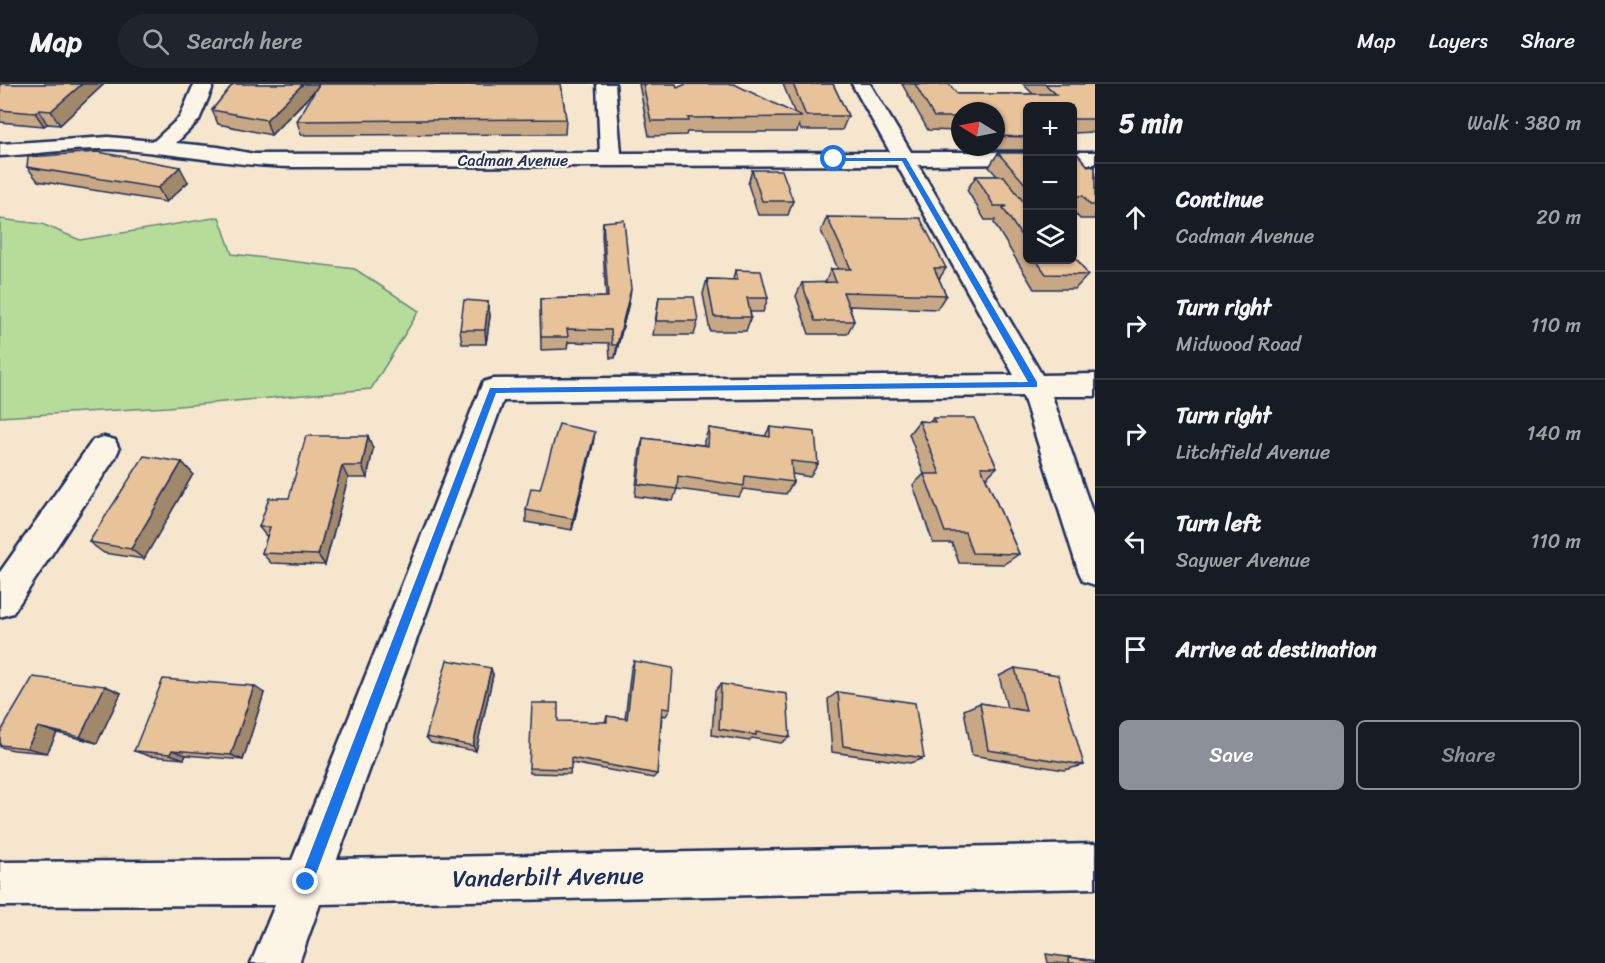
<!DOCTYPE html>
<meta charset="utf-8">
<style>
:root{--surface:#171b24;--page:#20242c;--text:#f1f3f6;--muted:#9ea1a6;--line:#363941;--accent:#8c9099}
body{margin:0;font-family:Sriracha,sans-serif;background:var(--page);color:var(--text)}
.controls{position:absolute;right:18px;top:18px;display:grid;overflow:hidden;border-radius:9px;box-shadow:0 2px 4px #0004}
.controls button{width:54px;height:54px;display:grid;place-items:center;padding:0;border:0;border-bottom:2px solid var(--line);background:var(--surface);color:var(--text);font:30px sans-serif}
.compass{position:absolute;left:951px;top:18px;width:54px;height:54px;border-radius:50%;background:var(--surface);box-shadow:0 2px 4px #0004;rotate:280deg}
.stop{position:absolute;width:18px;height:18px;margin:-14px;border:4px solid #1a73e8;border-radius:50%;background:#fff}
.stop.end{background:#1a73e8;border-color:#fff;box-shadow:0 2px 6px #0008}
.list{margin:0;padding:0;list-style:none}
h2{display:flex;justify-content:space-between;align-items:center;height:78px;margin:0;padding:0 24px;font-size:26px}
h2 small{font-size:20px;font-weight:400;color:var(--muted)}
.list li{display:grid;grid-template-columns:39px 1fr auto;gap:18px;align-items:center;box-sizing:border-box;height:108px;padding:0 24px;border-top:2px solid var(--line)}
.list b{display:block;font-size:22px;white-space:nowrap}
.list p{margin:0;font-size:20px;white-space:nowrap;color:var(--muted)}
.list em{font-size:20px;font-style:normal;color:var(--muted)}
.actions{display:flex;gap:12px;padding:18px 24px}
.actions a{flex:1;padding:14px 0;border:2px solid var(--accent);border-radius:9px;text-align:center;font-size:21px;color:var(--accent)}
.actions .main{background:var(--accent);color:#fff}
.icon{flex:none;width:33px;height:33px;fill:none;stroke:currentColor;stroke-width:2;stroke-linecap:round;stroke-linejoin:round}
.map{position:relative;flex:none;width:1095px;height:879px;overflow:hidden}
header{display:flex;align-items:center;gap:36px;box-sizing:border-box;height:84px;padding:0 30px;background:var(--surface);border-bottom:2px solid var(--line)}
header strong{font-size:28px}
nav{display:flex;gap:33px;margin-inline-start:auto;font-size:21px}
.search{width:420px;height:54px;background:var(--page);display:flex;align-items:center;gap:15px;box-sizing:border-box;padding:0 21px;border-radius:33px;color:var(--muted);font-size:22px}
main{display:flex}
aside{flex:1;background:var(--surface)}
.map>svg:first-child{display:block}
.green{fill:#b5dd99;stroke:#68867c;stroke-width:1.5}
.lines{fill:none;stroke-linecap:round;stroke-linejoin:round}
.minor-casing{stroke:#1b2f5e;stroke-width:5}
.minor{fill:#fcf5e5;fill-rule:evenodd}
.wall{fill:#c8a884;stroke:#1b2f5e;stroke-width:1.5}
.shaded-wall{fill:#a2886b;stroke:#1b2f5e;stroke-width:1.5}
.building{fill:#e8c399;stroke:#1b2f5e;stroke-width:1.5}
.route{fill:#1a73e8}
.labels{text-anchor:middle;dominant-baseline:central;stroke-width:4.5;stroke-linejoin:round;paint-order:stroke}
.far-street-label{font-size:16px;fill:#1b2f5e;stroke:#fcf5e5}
.near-street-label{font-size:24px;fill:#1b2f5e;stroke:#fcf5e5}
</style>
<header>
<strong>Map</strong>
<div class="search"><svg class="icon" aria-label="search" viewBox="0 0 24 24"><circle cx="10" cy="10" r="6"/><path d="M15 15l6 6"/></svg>Search here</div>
<nav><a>Map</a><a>Layers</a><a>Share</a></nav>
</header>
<main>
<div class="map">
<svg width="1095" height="879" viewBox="0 0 1095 879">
<rect width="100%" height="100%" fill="#f6e6ce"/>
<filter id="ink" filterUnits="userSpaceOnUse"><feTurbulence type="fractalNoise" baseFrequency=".0167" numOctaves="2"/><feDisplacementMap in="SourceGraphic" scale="12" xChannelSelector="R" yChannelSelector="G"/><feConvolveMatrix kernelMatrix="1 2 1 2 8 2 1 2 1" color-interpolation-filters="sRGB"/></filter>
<g filter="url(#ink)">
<!-- green -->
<path class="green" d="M219,133l13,37 123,15 64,42 -48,78 -203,18 -168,10v-198l42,5 38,16z"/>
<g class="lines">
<defs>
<g id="minor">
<path d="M194,0h18v5l-13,31 -23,23 42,4 36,7 346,-1 -3,-69h18l6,69 269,-1 -38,-68h18l41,68h117v12l-110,1 124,210 53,-1v22h-43l43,124v65l-12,-4 -5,-11 -55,-174 -520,5 -166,458 758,-15v44l-775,16 -21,59h-48l24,-58 -275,1v-44l292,-2 191,-478 10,-3 521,-4 -117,-210 -605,2c-61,-1 -121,-15 -182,-18 -36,-1 -74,5 -110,7v-12l108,-7 46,4 26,-24z"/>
<rect x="1072" y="68" width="23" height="12"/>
<path d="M104,353l11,3 4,9 -4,9 -102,155 -13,4v-45l93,-132z"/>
</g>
</defs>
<!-- minor casing -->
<use href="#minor" class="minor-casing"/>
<!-- minor -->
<use href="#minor" class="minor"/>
</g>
<!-- wall -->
<g class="wall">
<path d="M0,0h104l-44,41 -13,-1 -3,2 -44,-4z"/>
<path d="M233,0h328l5,35 -1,15 -264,1 -4,-14 20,-32 -46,46 -53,-11 -6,-14z"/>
<path d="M639,0h37l1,4 118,26 -12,-30h50l15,32 -6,14h-41l-2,-5 -2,7h-110l-1,3 -37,1z"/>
<path d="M902,0h47l8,10h76l-10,-10h72v48l-23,1v-27h-44v44h-53l-3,-3h24v-36h-36v21l-1,-1 -31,-1z"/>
<path d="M1072,64l16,18 7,1v52h-15l-8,-9z"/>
<path d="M998,69h30v107h44l16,15 -13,14h-41l-40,-66 1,-3h-10l-18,-30 9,-14h21l-8,-9z"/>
<path d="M27,83l161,15 -22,20 -128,-21z"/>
<path d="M752,86l41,31 -5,14h-30l-10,-31z"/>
<path d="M827,133l119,51 -7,11 7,16 -9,14 -88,-3 5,15 -7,13h-38l-13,-38 6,-13h23l6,-14h7l-17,-38z"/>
<path d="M603,138l26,80 -14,56h-5l-1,-15 -41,-1 -1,7 -26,1 -1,-51 66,-2 -4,-62z"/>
<path d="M735,186l33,28 -5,14h-13l1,5 -5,14h-36l-7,-37 4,-15 26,1z"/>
<path d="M659,213l39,24 -4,14h-41z"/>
<path d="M488,218l2,14 -4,28h-24l-2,-14z"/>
<path d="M933,334l64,49 -11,11 33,76 -15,10 -45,-1 -7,-20h-19l-20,-58 11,-11 -15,-40 10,-13 11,1z"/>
<path d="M770,343l48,37 -8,13 -18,-3 1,8 -7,12 -43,-5 -4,8 -62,-8 -4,12 -38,-5 5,-46 3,-12 61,7v-4l5,-13 56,8z"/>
<path d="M368,352l5,13 -6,29h-19l-23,87 -54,-2 -9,-10 5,-16 -8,-10 30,-29z"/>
<path d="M593,360l-21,86 -46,-8v-12l14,-21z"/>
<path d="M182,378l11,12 -49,85 -40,-6 -15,-11z"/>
<path d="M634,577l36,48 -4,7 -4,-1 -5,59 -4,4 -82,-15 -1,11 -40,-1 -1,-5 76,-46 2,-6 18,3 6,-50z"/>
<path d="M1015,584l69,97 -20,5 -92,-15 -8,-45 16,-7 27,5 -8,-32z"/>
<path d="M493,591l-17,76 -45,-8 -5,-6z"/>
<path d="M721,600l69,53 -9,6 -29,-5 -3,3 -37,-6 3,-44z"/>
<path d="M105,602l16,7 -24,50 -40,-10 -10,20 -33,-3 -14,-3v-14z"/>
<path d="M838,608l86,66 -14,5 -78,-11 -4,-53z"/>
<path d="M264,609l-21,67 -57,-5 -2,4 -35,-3 -15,-5z"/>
<path d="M1046,870l49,7v2h-47z"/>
</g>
<!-- shaded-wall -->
<g class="shaded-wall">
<path d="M82,0h22l-44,41 -9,-14z"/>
<path d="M303,0h18l-50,51 -5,-15z"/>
<path d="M39,26l8,14 -3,2 -9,-13z"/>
<path d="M180,83l8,15 -22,20 -8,-14z"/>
<path d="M631,205l-2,13 -14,56 2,-13z"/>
<path d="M488,218l2,14 -4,28 -1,-14z"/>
<path d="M595,348l-2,12 -21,86 1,-11z"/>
<path d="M368,352l5,13 -6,29 -5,-12z"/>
<path d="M182,378l11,12 -49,85 -13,-10z"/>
<path d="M342,382l6,12 -23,87 -7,-10z"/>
<path d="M491,584l2,7 -17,76 -3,-5z"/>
<path d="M105,602l16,7 -24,50 -17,-6z"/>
<path d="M254,602l10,7 -21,67 -12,-5z"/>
<path d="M38,643l19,6 -10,20 -20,-5z"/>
<path d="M172,666l14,5 -2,4 -14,-5z"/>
</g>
<!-- building -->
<g class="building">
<path d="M0,0h82l-31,27 -12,-1 -4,3 -35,-3z"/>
<path d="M233,0h70l-37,36 -54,-10z"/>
<path d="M319,0h242l5,35 -269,2z"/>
<path d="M643,0h33l1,4 9,-4h48l68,33 -114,1 1,3h-38z"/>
<path d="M793,0h40l15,32h-42z"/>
<path d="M915,0h34l8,10h99l-11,-10h50v35h-23v-13h-44v31l-32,-1v-25h-36v6h-26z"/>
<path d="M1072,64l16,18 7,1v38h-5l-7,-9h-11z"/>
<path d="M98,68l82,15 -22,21 -131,-21 1,-10z"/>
<path d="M998,69h30v34z"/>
<path d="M752,86h30l11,31h-31z"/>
<path d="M976,92h28l24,32v38l-25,-38 4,-2h-13z"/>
<path d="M827,133l93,1 26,50h-12l12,27 -103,-3 11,29h-39l-13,-38 34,-1 -5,-13h20z"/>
<path d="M624,136l7,69 -14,56h-5l-1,-15 -44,-1 1,8h-27l-1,-38 68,-2 -5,-75z"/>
<path d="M1072,168l16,23 -42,-1 -10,-14h36z"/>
<path d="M735,186l26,1 7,27h-21l4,19h-37l-7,-38 31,1z"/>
<path d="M659,213h35l4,24h-42z"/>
<path d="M464,216l24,2 -3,28h-25z"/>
<path d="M933,334h41l23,49h-16l38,87 -47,-1 -7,-21h-20l-21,-58h16l-21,-53 16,1z"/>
<path d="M559,340l36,8 -22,87 -47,-9 5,-22 9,1z"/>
<path d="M770,343l45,5 3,32 -27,-3 2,21 -48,-6 -1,10 -66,-10 -1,13 -39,-5 5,-46 65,8 1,-18 61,9z"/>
<path d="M306,352h62l-6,30h-20l-24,89 -56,-2 8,-26h-11l10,-29h20z"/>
<path d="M144,372l38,6 -51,87 -42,-7z"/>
<path d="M447,576l44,8 -18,78 -47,-9z"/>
<path d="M634,577l39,7 -3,41 -8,-1 -5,66 -86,-16v11l-42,-1 3,-65h26v18l49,1v-6l20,3z"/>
<path d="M1015,584l43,7 26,90 -96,-15 -8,-47 46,8z"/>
<path d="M33,593l72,9 -25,51 -42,-10 -11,21 -27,-3v-12z"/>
<path d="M163,595l91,7 -23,69 -59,-5 -2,4 -36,-3z"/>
<path d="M721,600l66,10 3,43 -34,-5v3l-37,-6z"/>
<path d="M838,608l77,11 9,55 -81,-12z"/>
<path d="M1068,873l27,4v2h-25z"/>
</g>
</g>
<!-- route -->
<path class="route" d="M834,74h72l131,224v5l-541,6 -183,489 -2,5 -5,2 -5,-2 -2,-5 191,-494 538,-6 -126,-221h-70z"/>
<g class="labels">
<!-- far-street labels -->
<g class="far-street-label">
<text x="513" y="76">Cadman Avenue</text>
</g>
<!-- near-street labels -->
<g class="near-street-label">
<text transform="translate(548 793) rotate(-1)">Vanderbilt Avenue</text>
</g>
</g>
</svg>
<div class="controls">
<button>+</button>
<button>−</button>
<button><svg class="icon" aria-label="layers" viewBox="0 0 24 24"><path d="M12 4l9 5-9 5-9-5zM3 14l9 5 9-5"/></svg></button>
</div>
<svg class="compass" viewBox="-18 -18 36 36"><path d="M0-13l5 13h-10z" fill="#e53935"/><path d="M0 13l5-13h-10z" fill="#9ea1a6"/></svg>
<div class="stop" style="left:834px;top:75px"></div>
<div class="stop end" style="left:306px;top:798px"></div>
</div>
<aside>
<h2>5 min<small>Walk · 380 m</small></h2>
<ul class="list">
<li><svg class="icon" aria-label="ahead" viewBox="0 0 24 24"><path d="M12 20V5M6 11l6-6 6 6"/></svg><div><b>Continue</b><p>Cadman Avenue</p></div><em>20 m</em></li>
<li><svg class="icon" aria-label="right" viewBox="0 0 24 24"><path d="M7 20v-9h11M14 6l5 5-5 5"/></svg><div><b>Turn right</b><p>Midwood Road</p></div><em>110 m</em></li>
<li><svg class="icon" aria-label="right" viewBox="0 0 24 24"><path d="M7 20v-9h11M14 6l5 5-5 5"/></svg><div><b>Turn right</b><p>Litchfield Avenue</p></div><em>140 m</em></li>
<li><svg class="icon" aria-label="left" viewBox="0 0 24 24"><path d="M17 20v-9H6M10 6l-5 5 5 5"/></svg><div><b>Turn left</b><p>Saywer Avenue</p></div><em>110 m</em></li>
<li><svg class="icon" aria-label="arrive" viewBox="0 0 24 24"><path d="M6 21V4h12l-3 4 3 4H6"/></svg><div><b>Arrive at destination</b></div></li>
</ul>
<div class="actions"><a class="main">Save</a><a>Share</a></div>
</aside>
</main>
